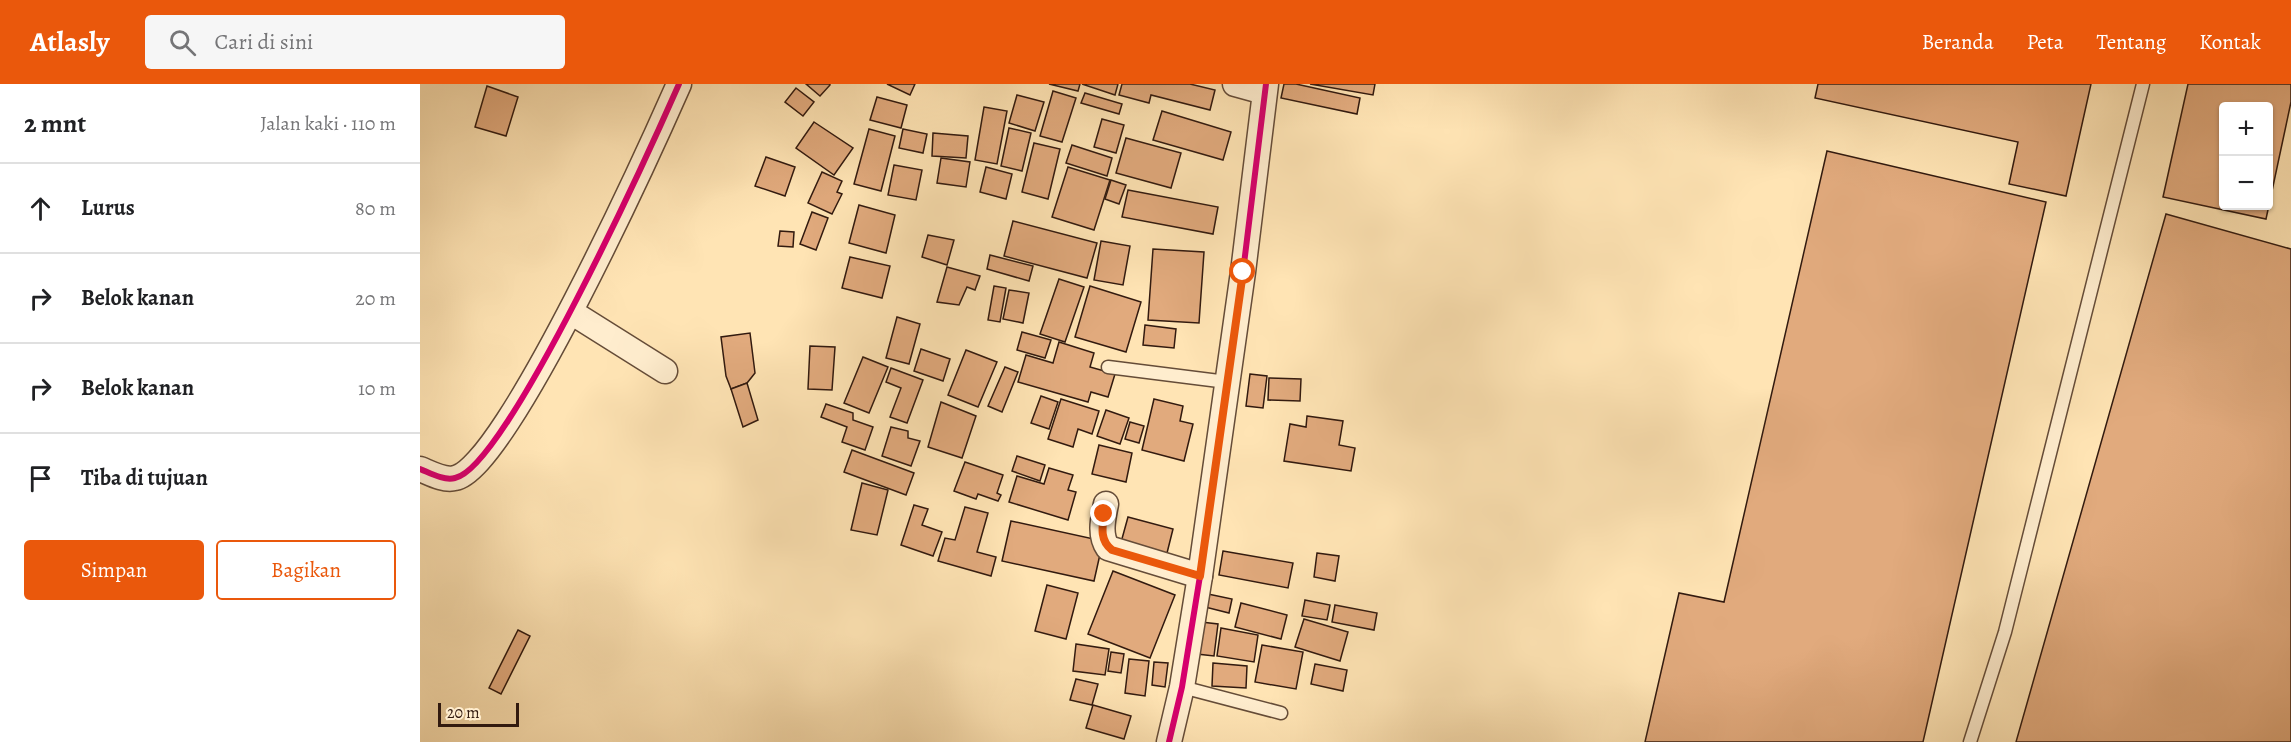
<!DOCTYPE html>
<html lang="id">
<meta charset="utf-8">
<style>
:root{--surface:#fff;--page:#f6f6f6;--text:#202124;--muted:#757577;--line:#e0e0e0;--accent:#ea580c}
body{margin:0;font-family:Alegreya,serif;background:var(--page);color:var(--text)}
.controls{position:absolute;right:18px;top:18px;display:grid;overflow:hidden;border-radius:6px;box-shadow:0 2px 4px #0004}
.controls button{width:54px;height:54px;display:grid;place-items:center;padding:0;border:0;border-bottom:2px solid var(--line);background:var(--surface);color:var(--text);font:30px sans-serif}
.scale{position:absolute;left:18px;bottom:15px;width:81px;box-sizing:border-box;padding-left:6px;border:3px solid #321a0f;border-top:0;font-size:16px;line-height:21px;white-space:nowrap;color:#321a0f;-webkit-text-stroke:4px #ffedce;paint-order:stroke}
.stop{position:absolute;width:18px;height:18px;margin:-14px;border:4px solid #ea580c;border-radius:50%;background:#fff}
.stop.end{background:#ea580c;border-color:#fff;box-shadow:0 2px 6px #0008}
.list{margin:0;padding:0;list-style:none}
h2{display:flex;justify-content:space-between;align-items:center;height:78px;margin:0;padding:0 24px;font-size:26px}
h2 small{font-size:20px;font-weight:400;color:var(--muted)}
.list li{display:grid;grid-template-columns:39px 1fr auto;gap:18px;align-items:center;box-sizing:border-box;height:90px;padding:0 24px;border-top:2px solid var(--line)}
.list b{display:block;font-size:22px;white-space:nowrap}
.list em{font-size:20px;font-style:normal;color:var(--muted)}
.actions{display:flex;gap:12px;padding:18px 24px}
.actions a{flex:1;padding:14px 0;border:2px solid var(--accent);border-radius:6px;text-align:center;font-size:21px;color:var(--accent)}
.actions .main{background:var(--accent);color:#fff}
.icon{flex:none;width:33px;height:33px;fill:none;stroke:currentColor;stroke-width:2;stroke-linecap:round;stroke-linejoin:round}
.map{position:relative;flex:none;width:1871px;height:658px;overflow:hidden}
header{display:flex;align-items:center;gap:36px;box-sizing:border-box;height:84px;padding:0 30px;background:var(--accent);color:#fff}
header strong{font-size:28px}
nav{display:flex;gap:33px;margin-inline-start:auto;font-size:21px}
.search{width:420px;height:54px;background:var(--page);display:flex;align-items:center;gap:15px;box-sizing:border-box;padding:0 21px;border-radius:6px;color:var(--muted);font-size:22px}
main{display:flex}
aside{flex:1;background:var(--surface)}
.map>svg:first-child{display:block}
.building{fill:#e1aa7d;stroke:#321a0f;stroke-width:1.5;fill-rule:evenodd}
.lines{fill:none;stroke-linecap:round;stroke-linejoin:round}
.service-casing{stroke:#654c38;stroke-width:15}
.minor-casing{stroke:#654c38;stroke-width:27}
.service{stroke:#ffedce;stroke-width:12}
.minor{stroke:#ffedce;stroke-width:24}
.cycleway-casing{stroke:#ffedce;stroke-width:10}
.cycleway{stroke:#d6006c;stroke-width:6}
.route{stroke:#ea580c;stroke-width:8}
</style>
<header>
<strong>Atlasly</strong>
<div class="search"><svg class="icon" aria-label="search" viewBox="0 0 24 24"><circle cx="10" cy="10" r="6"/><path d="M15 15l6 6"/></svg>Cari di sini</div>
<nav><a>Beranda</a><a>Peta</a><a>Tentang</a><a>Kontak</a></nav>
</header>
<main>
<aside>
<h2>2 mnt<small>Jalan kaki · 110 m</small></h2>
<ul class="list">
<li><svg class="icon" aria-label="ahead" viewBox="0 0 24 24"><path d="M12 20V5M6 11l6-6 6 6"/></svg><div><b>Lurus</b></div><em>80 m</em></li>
<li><svg class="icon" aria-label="right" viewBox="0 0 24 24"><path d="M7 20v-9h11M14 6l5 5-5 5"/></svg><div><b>Belok kanan</b></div><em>20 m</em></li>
<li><svg class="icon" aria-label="right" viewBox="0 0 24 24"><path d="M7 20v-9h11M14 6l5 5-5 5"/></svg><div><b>Belok kanan</b></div><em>10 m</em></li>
<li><svg class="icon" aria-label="arrive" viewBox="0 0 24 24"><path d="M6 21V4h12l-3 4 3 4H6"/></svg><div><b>Tiba di tujuan</b></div></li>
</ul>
<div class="actions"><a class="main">Simpan</a><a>Bagikan</a></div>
</aside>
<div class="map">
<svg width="1871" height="658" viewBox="0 0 1871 658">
<rect width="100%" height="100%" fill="#ffe4b4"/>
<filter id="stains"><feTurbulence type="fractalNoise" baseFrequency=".00333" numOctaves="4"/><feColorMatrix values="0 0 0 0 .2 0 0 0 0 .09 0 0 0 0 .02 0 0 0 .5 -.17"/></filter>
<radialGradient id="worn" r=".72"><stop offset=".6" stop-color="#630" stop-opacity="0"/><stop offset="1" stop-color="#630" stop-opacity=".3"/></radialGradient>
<!-- building -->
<g class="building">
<path d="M386,0h24v1l-10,11z"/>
<path d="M467,0h28l-5,11z"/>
<path d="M629,0h31l-2,7z"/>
<path d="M662,0h36l-3,11z"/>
<path d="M702,0h68l25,6 -5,20 -59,-15 -2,8 -30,-8z"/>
<path d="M864,0h12l64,14 -3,16 -76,-16z"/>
<path d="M890,0h65l-2,11z"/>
<path d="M1398,0h273l-25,112 -57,-12 9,-42 -203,-44z"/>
<path d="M1768,0h103v18l-25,117 -103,-22zM1804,22h44v100h-44z"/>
<path d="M67,2l31,11 -12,39 -31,-9z"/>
<path d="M376,4l18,14 -11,14 -18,-14z"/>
<path d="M633,7l23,7 -14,44 -22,-6z"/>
<path d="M665,9l37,11 -3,10 -38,-11z"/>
<path d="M597,11l27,7 -9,29 -26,-8z"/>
<path d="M457,13l30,8 -6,23 -31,-8z"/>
<path d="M564,23l23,4 -10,53 -22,-4z"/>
<path d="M742,27l69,21 -8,28 -70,-20z"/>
<path d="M682,35l22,6 -8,28 -22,-6z"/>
<path d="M394,38l39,26 -19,27 -38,-27z"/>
<path d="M589,44l22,5 -9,38 -21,-5z"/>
<path d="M449,45l26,7 -14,55 -27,-7z"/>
<path d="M483,45l24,5 -4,19 -24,-5z"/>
<path d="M513,49l35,3 -2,22 -34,-2z"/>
<path d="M706,54l55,15 -10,35 -55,-15z"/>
<path d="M614,59l26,6 -12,50 -26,-7z"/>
<path d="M652,61l40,13 -5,18 -41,-13z"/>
<path d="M1407,67l219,51 -123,540h-278l34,-149 45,9z"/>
<path d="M346,73l29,10 -10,29 -30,-10z"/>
<path d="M521,74l29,4 -4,25 -29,-4z"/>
<path d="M474,81l28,5 -6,30 -28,-5z"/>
<path d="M566,83l26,7 -6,25 -26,-7z"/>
<path d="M648,83l42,13 -16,50 -42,-13z"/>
<path d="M402,88l20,9 -5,11 5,2 -10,20 -24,-11z"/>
<path d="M691,96l15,5 -7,19 -14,-5z"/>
<path d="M708,106l90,17 -5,27 -91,-17z"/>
<path d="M439,121l36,10 -9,38 -37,-10z"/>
<path d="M392,128l16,6 -12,32 -16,-6z"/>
<path d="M1746,130l125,35v493h-275z"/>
<path d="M593,137l84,22 -10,35 -83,-22z"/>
<path d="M360,147l14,1 -1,15 -15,-1z"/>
<path d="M508,151l26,5 -7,25 -25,-8z"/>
<path d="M681,157l29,5 -7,39 -29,-5z"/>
<path d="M733,165l51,3 -5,71 -51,-3z"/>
<path d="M570,171l43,11 -4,15 -42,-12z"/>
<path d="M430,173l40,9 -8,32 -40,-10z"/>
<path d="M527,183l33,9 -5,14 -8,-3 -8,18 -22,-3z"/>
<path d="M639,195l25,8 -19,55 -25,-8z"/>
<path d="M574,202l12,2 -6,34 -12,-2z"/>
<path d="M670,202l51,16 -15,50 -51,-15z"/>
<path d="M589,206l20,3 -6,30 -20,-4z"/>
<path d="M477,233l23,7 -11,40 -23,-6z"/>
<path d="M725,241l31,4 -2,19 -31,-3z"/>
<path d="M602,248l29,8 -6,18 -28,-8z"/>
<path d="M330,249l5,40 -8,10 -16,6 -5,-13 -5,-39z"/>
<path d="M639,258l35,11 -4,14 25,7 -7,23 -17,-5 -3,10 -70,-20 8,-27 27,8z"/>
<path d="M390,262l25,1 -3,43 -24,-1z"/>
<path d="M501,265l29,10 -7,22 -29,-10z"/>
<path d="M546,266l31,12 -19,45 -30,-12z"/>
<path d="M443,273l25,10 -19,46 -25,-10z"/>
<path d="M585,283l13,5 -16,40 -14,-6z"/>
<path d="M471,284l32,12 -16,43 -17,-6 11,-29 -15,-6z"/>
<path d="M830,290l17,2 -4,32 -17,-2z"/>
<path d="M849,294l32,1 -1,22 -32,-1z"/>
<path d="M327,299l11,37 -15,7 -12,-38z"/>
<path d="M621,312l17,6 -9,27 -18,-6z"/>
<path d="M641,315l38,12 -7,23 -14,-5 -5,18 -25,-8z"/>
<path d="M734,315l29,7 -3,15 13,3 -9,37 -42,-11z"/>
<path d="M521,318l35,14 -14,42 -34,-11z"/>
<path d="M406,320l27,9v7l20,7 -8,23 -23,-8 5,-15 -26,-10z"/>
<path d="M686,326l23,8 -9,26 -23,-8z"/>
<path d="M887,332l36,5 -4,24 16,3 -4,23 -67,-10 6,-37 16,3z"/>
<path d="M710,338l14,4 -5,17 -14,-4z"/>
<path d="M471,343l17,4v7l12,3 -9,25 -29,-10z"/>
<path d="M679,361l33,8 -6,29 -34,-8z"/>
<path d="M432,366l62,23 -8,22 -62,-23z"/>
<path d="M597,372l28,9 -5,16 -28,-10z"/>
<path d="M545,378l38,13 -6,18 4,2 -3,6 -20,-7 -2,5 -22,-8z"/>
<path d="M629,384l24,7 -5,15 8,2 -8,28 -59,-18 8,-26 27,8z"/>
<path d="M442,399l26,7 -11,45 -26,-5z"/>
<path d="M494,421l14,4 -6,16 20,7 -9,24 -32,-11z"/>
<path d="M545,423l23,6 -11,39 19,5 -5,19 -53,-15 7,-23 10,2z"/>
<path d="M708,433l45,12 -7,28 -46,-11z"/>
<path d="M591,437l92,20 -9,40 -92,-20z"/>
<path d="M803,467l70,12 -5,25 -69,-13z"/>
<path d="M897,469l22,3 -4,25 -21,-4z"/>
<path d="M693,487l62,24 -25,63 -62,-24z"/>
<path d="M627,501l31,8 -12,46 -31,-8z"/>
<path d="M788,510l24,5 -3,14 -24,-6z"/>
<path d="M885,516l25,5 -3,15 -25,-4z"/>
<path d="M821,519l46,12 -6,24 -46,-12z"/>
<path d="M915,521l42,8 -3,17 -42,-8z"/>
<path d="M884,535l44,13 -8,29 -45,-14z"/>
<path d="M781,538l17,2 -4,32 -17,-2z"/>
<path d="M801,544l37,7 -4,27 -37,-6z"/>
<path d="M98,546l12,6 -29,58 -12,-6z"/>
<path d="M656,560l33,5 -4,26 -32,-4z"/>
<path d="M842,561l41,7 -7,37 -41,-7z"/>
<path d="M691,568l13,2 -3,19 -13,-2z"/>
<path d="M709,575l20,2 -4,35 -20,-3z"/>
<path d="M734,578l14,1 -3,24 -13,-2z"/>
<path d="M793,579l34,3 -1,22 -34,-2z"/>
<path d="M895,580l32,6 -4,21 -32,-7z"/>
<path d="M656,595l22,5 -6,21 -22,-5z"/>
<path d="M673,621l38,11 -7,23 -38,-11z"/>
</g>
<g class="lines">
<defs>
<g id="service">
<path d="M688,283l119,15"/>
<path d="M762,603l99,26"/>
<path d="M1550,658l35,-110 138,-548"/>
</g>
<g id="minor">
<path d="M815,0l29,8"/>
<path d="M151,228l94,59"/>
<path d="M0,385c10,4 24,12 35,9 51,-9 198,-335 224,-394"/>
<path d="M686,420c-3,15 -7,31 2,44l92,28"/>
<path d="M749,658l13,-55 18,-111 43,-304 23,-188"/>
</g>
</defs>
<!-- service casing -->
<use href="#service" class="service-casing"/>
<!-- minor casing -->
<use href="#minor" class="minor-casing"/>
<!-- service -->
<use href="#service" class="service"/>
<!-- minor -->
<use href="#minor" class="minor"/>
<defs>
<g id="cycleway">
<path d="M0,385c10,4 24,12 35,9 51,-9 198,-335 224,-394"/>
<path d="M749,658l13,-55 18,-111 43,-304 23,-188"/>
</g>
</defs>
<!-- cycleway casing -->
<use href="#cycleway" class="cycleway-casing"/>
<!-- cycleway -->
<use href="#cycleway" class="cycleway"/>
</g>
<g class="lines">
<!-- route -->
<path class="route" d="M684,430c-2,14 -4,27 8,36l88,26 43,-304"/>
</g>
<rect width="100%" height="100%" filter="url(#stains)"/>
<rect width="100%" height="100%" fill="url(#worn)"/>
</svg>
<div class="controls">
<button>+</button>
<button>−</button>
</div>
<div class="scale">20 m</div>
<div class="stop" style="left:823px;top:188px"></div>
<div class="stop end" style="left:684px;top:430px"></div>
</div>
</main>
